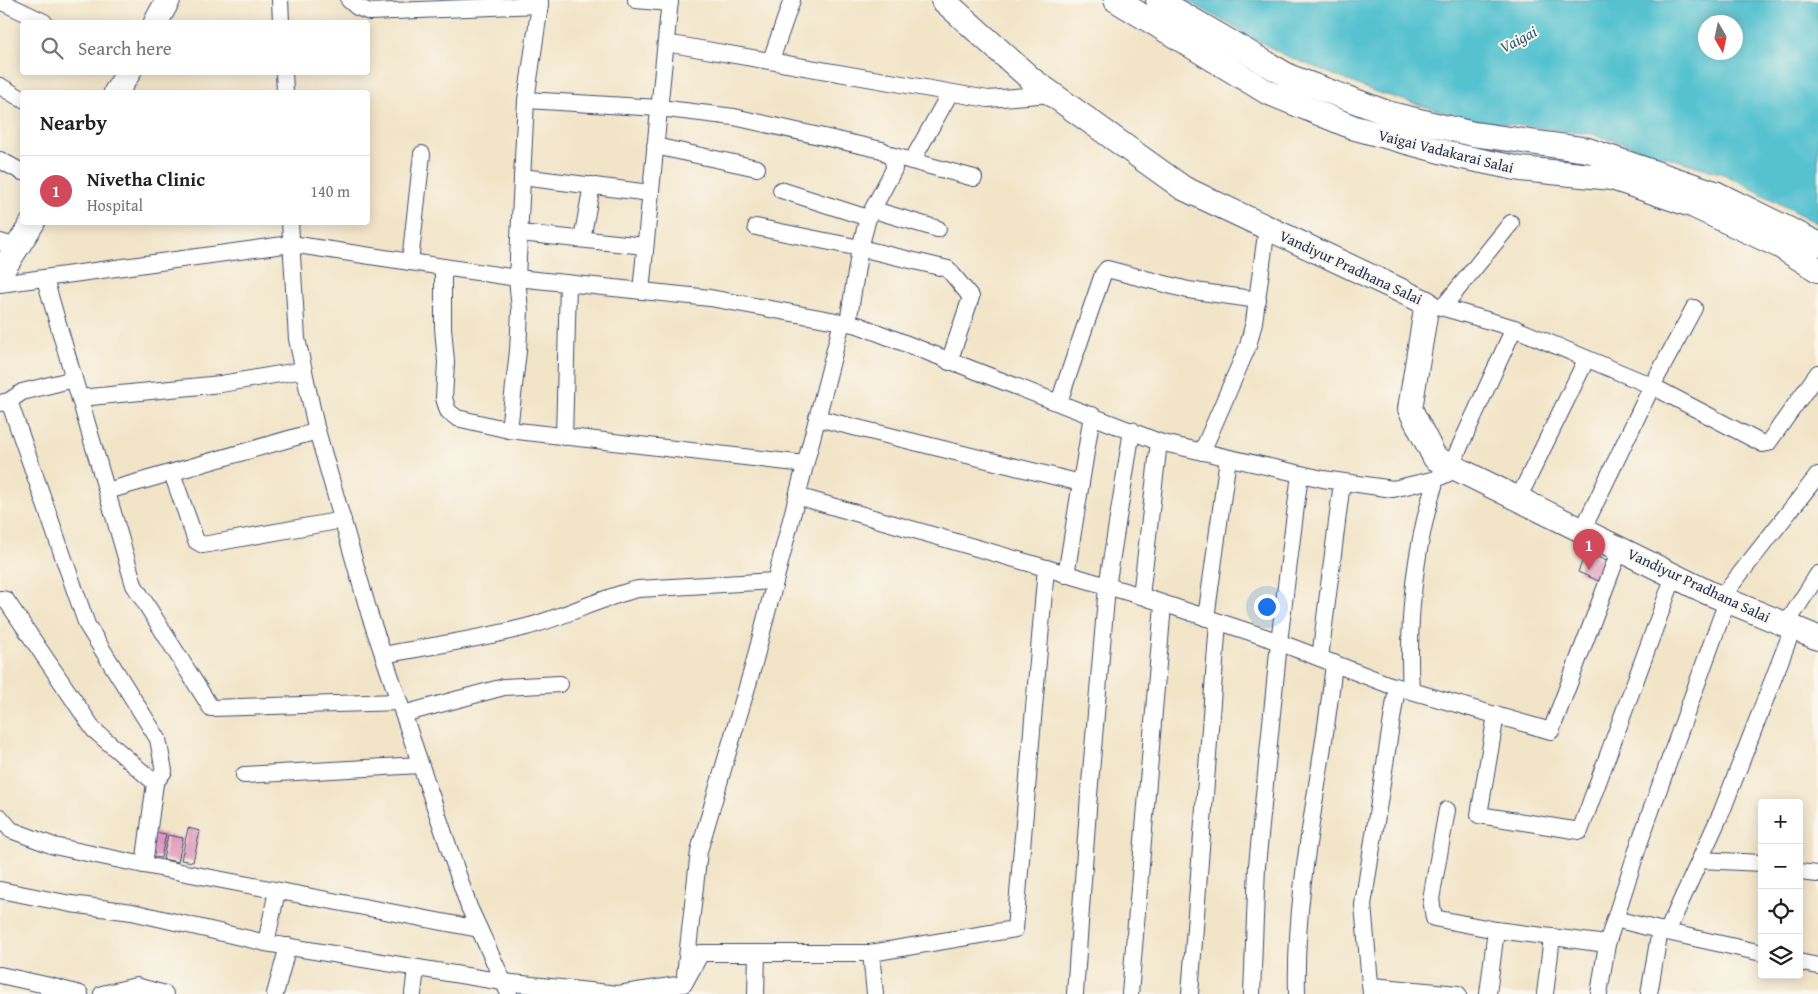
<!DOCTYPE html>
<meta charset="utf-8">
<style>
:root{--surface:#fff;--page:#f2f2f2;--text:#222;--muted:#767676;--line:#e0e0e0;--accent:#d1495b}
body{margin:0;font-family:"Gentium Book Plus",serif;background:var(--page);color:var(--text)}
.controls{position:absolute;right:15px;bottom:15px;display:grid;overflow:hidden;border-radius:5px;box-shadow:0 2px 12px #0003}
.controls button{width:45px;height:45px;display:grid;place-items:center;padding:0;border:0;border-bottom:1px solid var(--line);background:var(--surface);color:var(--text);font:25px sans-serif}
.compass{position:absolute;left:1698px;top:15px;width:45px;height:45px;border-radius:50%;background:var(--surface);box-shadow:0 2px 12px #0003;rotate:171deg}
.you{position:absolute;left:1266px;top:606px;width:18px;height:18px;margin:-12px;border:4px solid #fff;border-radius:50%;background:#1a73e8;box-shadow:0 0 0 8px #1a73e833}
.badge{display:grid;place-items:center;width:32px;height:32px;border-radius:50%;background:var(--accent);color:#fff;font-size:16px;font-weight:700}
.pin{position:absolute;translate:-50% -41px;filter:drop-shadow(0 1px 2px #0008)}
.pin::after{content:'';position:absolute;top:26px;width:18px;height:15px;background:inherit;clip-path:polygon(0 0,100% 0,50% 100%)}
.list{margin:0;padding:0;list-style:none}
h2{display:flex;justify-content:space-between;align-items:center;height:65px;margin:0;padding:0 20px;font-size:21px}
h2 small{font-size:16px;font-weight:400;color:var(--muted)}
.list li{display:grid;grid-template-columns:32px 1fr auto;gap:15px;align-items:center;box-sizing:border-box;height:70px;padding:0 20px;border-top:1px solid var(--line)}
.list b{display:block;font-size:19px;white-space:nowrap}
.list p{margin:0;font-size:16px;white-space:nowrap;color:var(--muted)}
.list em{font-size:16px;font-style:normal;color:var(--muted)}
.icon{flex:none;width:28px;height:28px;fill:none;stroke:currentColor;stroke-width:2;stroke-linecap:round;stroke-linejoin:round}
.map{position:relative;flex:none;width:1818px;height:994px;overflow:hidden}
.search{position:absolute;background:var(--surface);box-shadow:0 2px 12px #0003;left:20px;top:20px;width:350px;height:55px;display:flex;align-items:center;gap:12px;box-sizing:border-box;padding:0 18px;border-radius:5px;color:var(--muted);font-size:19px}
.panel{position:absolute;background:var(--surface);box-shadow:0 2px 12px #0003;left:20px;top:90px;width:350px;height:135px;border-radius:5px}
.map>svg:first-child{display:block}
.water{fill:#56c2d0;stroke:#387897;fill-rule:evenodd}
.building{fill:#de97bc}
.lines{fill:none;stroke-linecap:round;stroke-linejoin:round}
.street-casing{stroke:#3b4a6e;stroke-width:18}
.secondary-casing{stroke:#3b4a6e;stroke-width:26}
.street{stroke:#fff;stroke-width:16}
.secondary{stroke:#fff;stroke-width:24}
.labels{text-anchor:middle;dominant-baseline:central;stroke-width:4;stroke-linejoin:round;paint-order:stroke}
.street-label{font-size:15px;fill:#1b2f5e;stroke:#fbf7ec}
.water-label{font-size:16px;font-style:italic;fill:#2d5b80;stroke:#fbf7ec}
</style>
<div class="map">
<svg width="1818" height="994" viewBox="0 0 1818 994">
<rect width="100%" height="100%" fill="#fbf7ec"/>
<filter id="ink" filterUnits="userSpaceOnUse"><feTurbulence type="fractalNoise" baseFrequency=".02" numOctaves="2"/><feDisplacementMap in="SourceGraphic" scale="10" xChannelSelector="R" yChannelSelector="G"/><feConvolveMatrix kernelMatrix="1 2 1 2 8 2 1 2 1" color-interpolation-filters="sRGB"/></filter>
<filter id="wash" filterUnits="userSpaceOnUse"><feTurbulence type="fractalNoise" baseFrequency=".0096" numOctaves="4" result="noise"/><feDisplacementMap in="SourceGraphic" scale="20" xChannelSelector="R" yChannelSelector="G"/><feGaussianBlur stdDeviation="1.12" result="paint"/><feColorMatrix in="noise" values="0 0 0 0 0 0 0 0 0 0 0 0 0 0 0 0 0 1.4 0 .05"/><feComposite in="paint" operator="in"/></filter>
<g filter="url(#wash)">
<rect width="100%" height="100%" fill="#f2e4c7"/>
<!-- water -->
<path class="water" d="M1186,0h632v224l-92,-49 -134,-41 -121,-14 -98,-29 -91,-37zM1706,22h30v30h-30z"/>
<g id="blocks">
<!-- building -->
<g class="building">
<path d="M1586,552l23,10 -8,20 -23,-10z"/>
<path d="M188,828l12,3 -7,31 -12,-2z"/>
<path d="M153,832l13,2 -5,24 -13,-2z"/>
<path d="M168,835l15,3 -5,24 -15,-3z"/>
</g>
</g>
</g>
<g filter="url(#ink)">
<use href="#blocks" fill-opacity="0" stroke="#3b4a6e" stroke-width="1"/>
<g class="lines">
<defs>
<g id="street">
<path d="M280,0l1,22"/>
<path d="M349,0l8,7 13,5 170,-7v-5"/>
<path d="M636,0l34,3"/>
<path d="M0,1l44,21"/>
<path d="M666,43l322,56 64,-5"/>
<path d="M771,60l21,-60"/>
<path d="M284,72l1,20"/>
<path d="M0,86l22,13"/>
<path d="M526,100l133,8 75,9 148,33c8,5 12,8 12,19l-26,49 -8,30 -12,75"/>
<path d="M655,146l102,22"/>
<path d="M890,155l84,23"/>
<path d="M0,160l22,12"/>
<path d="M912,161l38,-68"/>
<path d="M522,177l128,16"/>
<path d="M781,190l87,28"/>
<path d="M874,210l64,19"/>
<path d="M290,222l7,117 19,88 54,189 99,291 40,87"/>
<path d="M756,227l104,21 88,21 23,28 -22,65"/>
<path d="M520,233l125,13"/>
<path d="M582,239l10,-54"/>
<path d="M0,242l17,5"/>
<path d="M410,262l12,-108"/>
<path d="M443,267v61l3,34 -2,36 4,13 9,7 52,12 296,34"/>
<path d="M45,279l89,306 77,123 188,-6"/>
<path d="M0,284l291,-40 226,34 193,20 148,27 301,117 164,37 70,10 43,-10 21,-10"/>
<path d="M641,291l29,-291"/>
<path d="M1434,305l80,23"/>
<path d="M1443,307l68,-84"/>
<path d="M80,398l141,-14 83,-14"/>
<path d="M9,401l13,-9 52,-13"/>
<path d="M1059,402l44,-128 4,-5 81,21 70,10"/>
<path d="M0,403l9,-2 78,224 71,114 6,32 -9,12"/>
<path d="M817,418l264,65"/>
<path d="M509,430l9,-79 2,-41 -3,-32 9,-178 14,-95"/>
<path d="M564,437l4,-154"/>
<path d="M1202,452l46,-106 6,-24 13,-95"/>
<path d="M1451,466l63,-138 138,58 111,58 5,-1 50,-70"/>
<path d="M172,473l24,68 7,4 140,-25"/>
<path d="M107,491l210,-60"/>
<path d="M797,496l249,72"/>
<path d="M1518,499l68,-139"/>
<path d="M1582,531l70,-145 42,-78"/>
<path d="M1066,575l26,-160"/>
<path d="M1141,596l18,-154"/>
<path d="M1721,598l97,-123"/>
<path d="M0,599l6,1 88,130 61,53 -11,82 335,64"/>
<path d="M1206,618l22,-160"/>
<path d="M1786,625l32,-51"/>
<path d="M383,655c47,-9 96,-16 143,-28 38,-10 74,-29 112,-38l137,-8"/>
<path d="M1320,658l22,-176"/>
<path d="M1411,691c-4,-71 4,-144 25,-212"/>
<path d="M403,714l101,-27 56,-3"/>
<path d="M1496,715l-17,100 101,16 94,-255"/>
<path d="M244,775l176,-10"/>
<path d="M1447,810l-16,89 3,19 62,12"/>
<path d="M0,817l11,13 43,16 90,19"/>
<path d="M1700,860l62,3"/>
<path d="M1799,872l19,2"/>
<path d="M0,890l71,14 61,8 134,31"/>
<path d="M277,891l-11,52 237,39 115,12 66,-10 17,-31h170l144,-24 31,-361 95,28 127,42 119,46 164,47 69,-182"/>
<path d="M1615,919l52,13 55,-121 71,-183"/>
<path d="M1667,932l95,21"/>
<path d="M871,953l4,41"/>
<path d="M1799,962l19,4"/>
<path d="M0,975l50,11"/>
<path d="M685,975l14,-124 54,-184 89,-345"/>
<path d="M1372,986l86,8"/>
<path d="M48,994l2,-8 30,8"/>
<path d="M102,994l34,-8 29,8"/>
<path d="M275,994l13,-48"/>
<path d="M413,994l3,-26"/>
<path d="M756,994l1,-41"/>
<path d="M1075,994l14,-199 18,-208 25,-157"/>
<path d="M1130,994l33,-389"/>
<path d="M1190,994l28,-372"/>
<path d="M1252,994l5,-128 22,-224 21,-168"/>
<path d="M1297,994c-3,-112 26,-220 37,-331"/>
<path d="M1371,994l-8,-89 34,-218"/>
<path d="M1488,994l8,-64 111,14 33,-103 87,-240"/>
<path d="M1545,994l7,-57"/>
<path d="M1599,994l8,-50"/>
<path d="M1649,994l11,-64"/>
</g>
<g id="secondary">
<path d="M943,0l88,79 152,109 244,115 -17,106 25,49 274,135 109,45"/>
<path d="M1116,0l151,92 88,36 107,29 59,12 91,9 82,28 86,40 38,24"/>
<path d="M1158,0l132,77 100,37 83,20 115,16 127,43 103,51"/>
<path d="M156,22l12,-22"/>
<path d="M116,92l13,-20"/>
<path d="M0,274l33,-52"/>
</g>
</defs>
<!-- street casing -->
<use href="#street" class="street-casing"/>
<!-- secondary casing -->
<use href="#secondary" class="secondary-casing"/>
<!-- street -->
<use href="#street" class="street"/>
<!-- secondary -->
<use href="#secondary" class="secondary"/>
</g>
</g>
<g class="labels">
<!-- street labels -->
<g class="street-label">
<text transform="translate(1446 151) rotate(14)">Vaigai Vadakarai Salai</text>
<text transform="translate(1351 267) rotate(25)">Vandiyur Pradhana Salai</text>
<text transform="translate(1699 585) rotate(25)">Vandiyur Pradhana Salai</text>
</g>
<!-- water labels -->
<g class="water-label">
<text transform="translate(1518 39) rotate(-28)">Vaigai</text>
</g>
</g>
</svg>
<div class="controls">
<button>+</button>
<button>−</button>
<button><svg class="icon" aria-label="locate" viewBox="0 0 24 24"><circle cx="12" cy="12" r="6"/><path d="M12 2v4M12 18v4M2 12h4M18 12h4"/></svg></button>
<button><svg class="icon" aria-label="layers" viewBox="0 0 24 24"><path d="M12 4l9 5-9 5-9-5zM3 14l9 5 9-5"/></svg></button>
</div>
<svg class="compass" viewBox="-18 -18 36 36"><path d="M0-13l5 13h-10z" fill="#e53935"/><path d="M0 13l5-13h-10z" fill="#767676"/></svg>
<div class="you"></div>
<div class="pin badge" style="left:1589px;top:570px">1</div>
<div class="search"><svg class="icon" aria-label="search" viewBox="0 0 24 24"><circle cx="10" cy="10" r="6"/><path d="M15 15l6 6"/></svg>Search here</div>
<section class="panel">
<h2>Nearby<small></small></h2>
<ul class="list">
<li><span class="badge">1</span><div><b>Nivetha Clinic</b><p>Hospital</p></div><em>140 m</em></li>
</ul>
</section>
</div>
